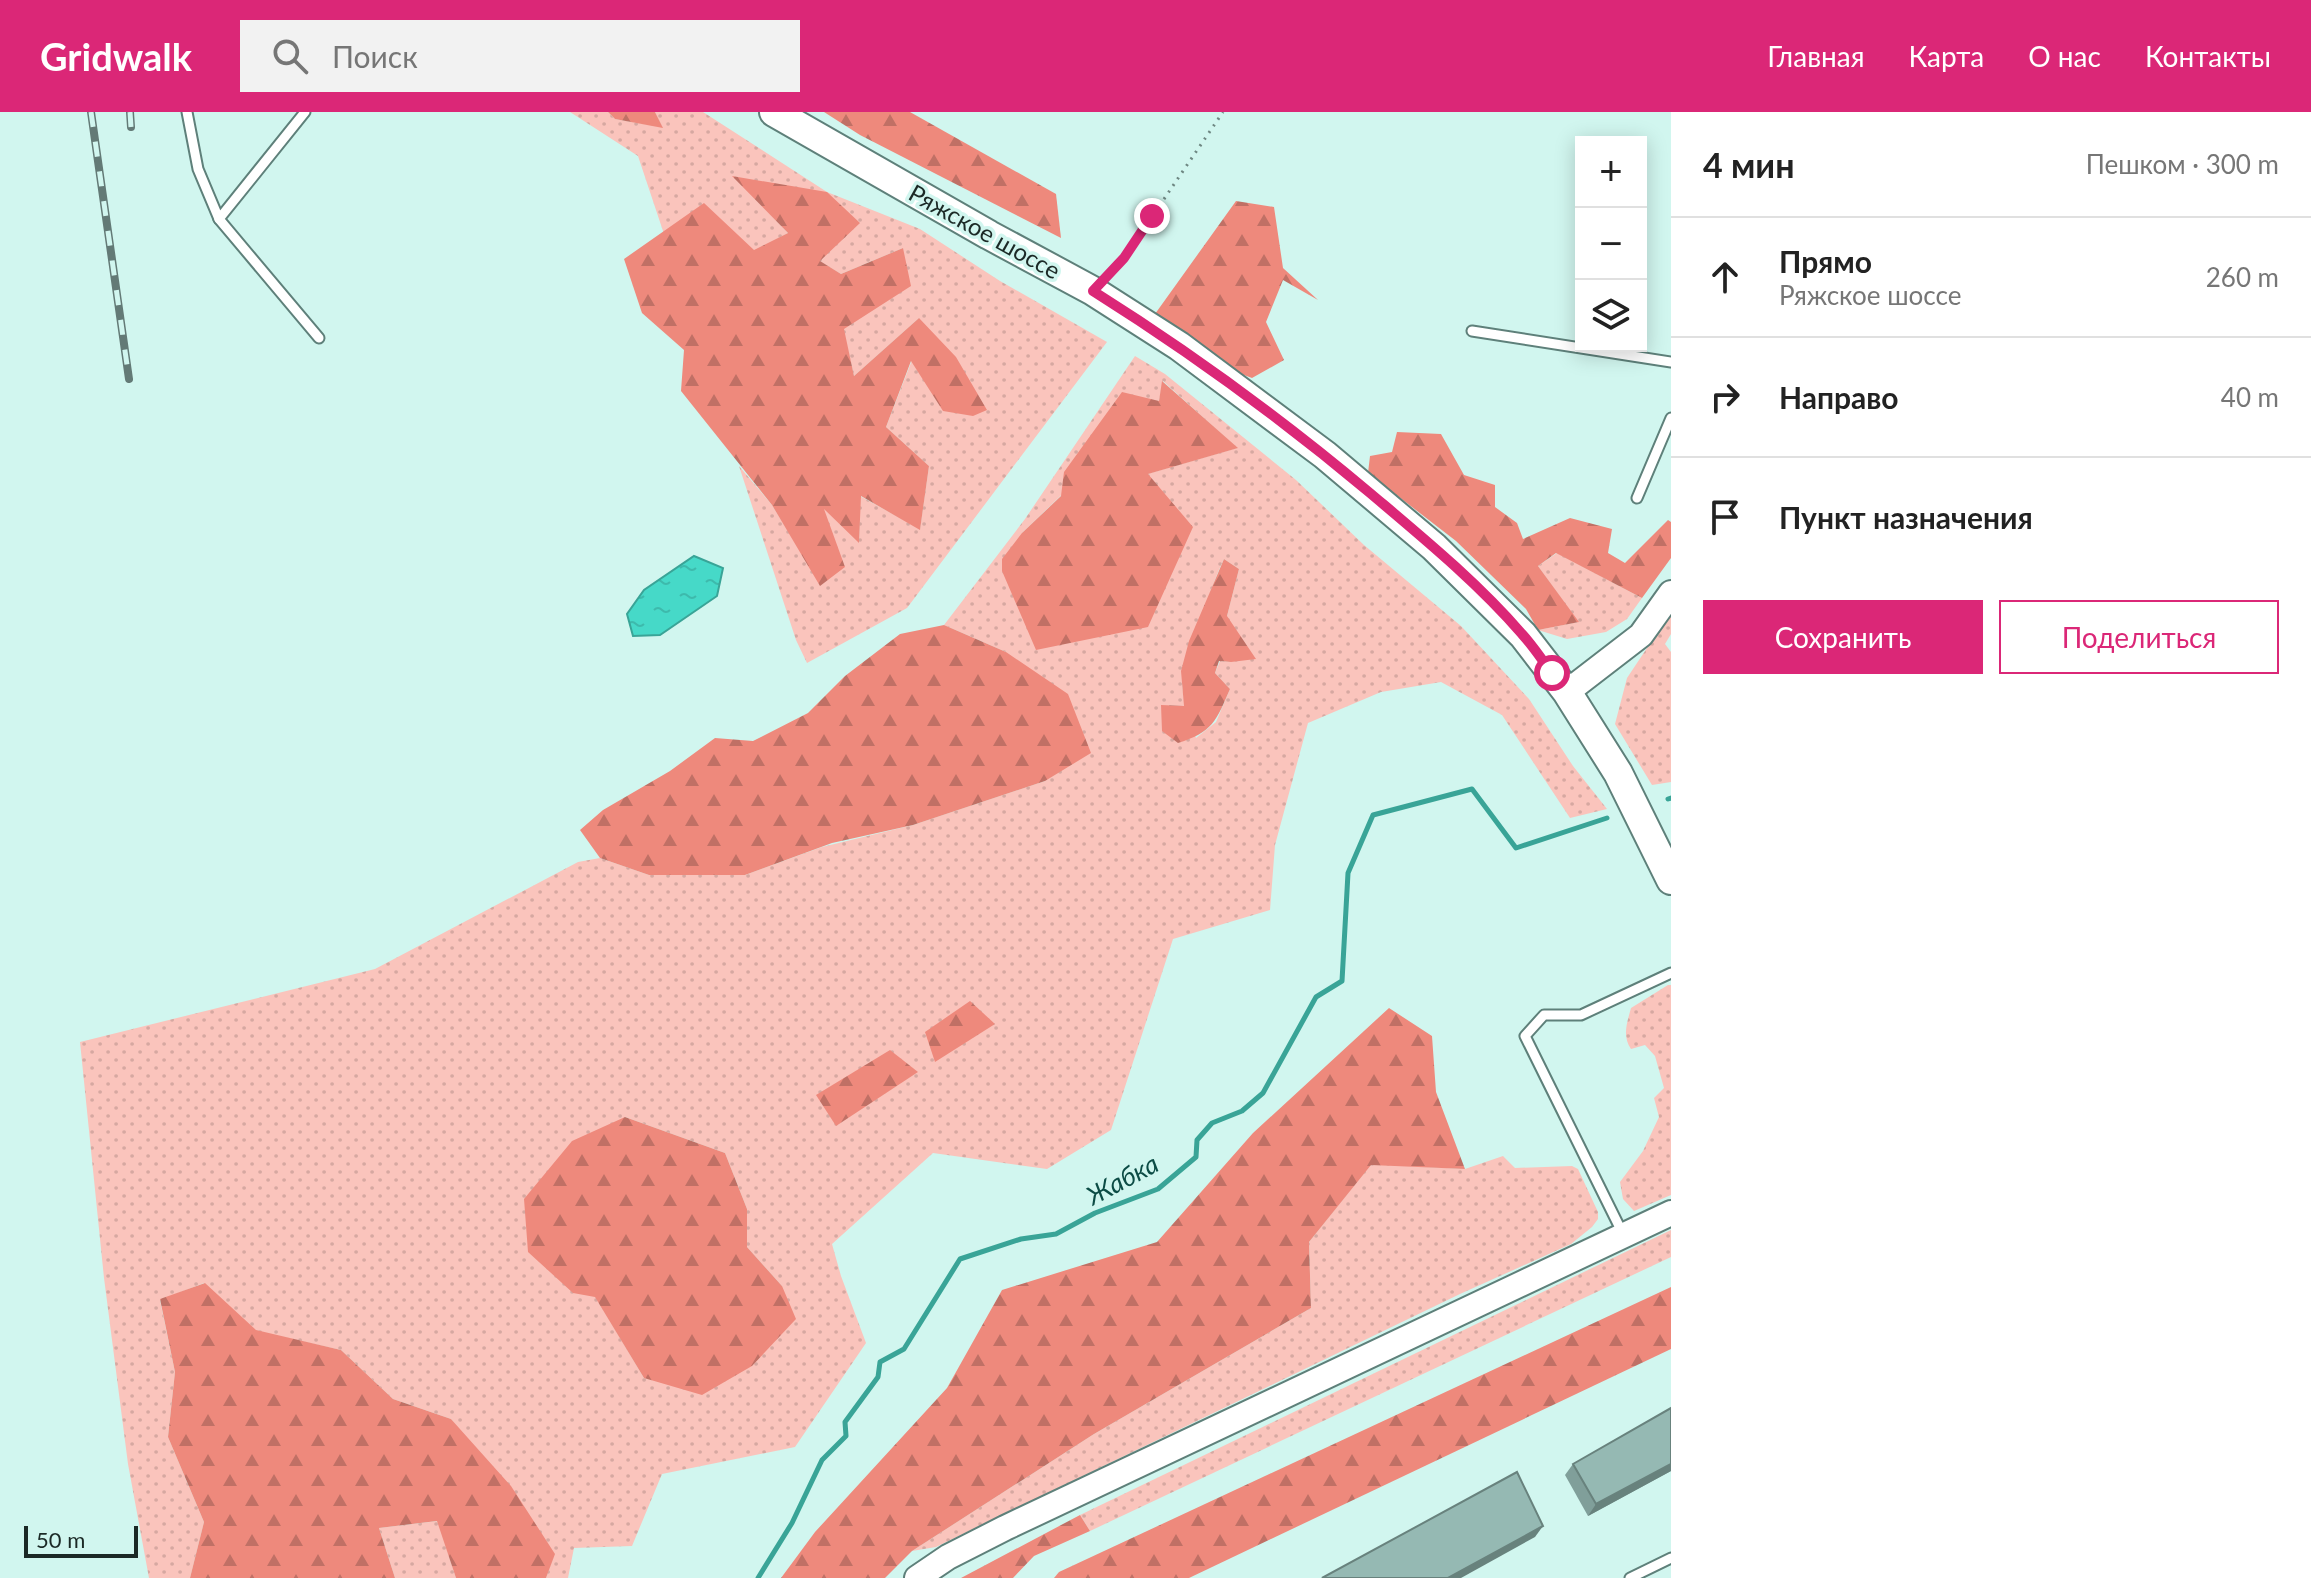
<!DOCTYPE html>
<html lang="ru">
<meta charset="utf-8">
<style>
:root{--surface:#fff;--page:#f2f2f2;--text:#222;--muted:#767676;--line:#e0e0e0;--accent:#db2777}
body{margin:0;font-family:Lato,sans-serif;background:var(--page);color:var(--text)}
.controls{position:absolute;right:24px;top:24px;display:grid;overflow:hidden;border-radius:0px;box-shadow:0 4px 20px #0003}
.controls button{width:72px;height:72px;display:grid;place-items:center;padding:0;border:0;border-bottom:2px solid var(--line);background:var(--surface);color:var(--text);font:40px sans-serif}
.scale{position:absolute;left:24px;bottom:20px;width:114px;box-sizing:border-box;padding-left:8px;border:4px solid #1b2926;border-top:0;font-size:22px;line-height:28px;white-space:nowrap;color:#1b2926;-webkit-text-stroke:6px #d1f6ef;paint-order:stroke}
.stop{position:absolute;width:24px;height:24px;margin:-18px;border:6px solid #db2777;border-radius:50%;background:#fff}
.stop.end{background:#db2777;border-color:#fff;box-shadow:0 2px 8px #0008}
.list{margin:0;padding:0;list-style:none}
h2{display:flex;justify-content:space-between;align-items:center;height:104px;margin:0;padding:0 32px;font-size:34px}
h2 small{font-size:26px;font-weight:400;color:var(--muted)}
.list li{display:grid;grid-template-columns:52px 1fr auto;gap:24px;align-items:center;box-sizing:border-box;height:120px;padding:0 32px;border-top:2px solid var(--line)}
.list b{display:block;font-size:30px;white-space:nowrap}
.list p{margin:0;font-size:26px;white-space:nowrap;color:var(--muted)}
.list em{font-size:26px;font-style:normal;color:var(--muted)}
.actions{display:flex;gap:16px;padding:24px 32px}
.actions a{flex:1;padding:18px 0;border:2px solid var(--accent);border-radius:0px;text-align:center;font-size:28px;color:var(--accent)}
.actions .main{background:var(--accent);color:#fff}
.icon{flex:none;width:44px;height:44px;fill:none;stroke:currentColor;stroke-width:2;stroke-linecap:round;stroke-linejoin:round}
.map{position:relative;flex:none;width:1671px;height:1466px;overflow:hidden}
header{display:flex;align-items:center;gap:48px;box-sizing:border-box;height:112px;padding:0 40px;background:var(--accent);color:#fff}
header strong{font-size:38px}
nav{display:flex;gap:44px;margin-inline-start:auto;font-size:28px}
.search{width:560px;height:72px;background:var(--page);display:flex;align-items:center;gap:20px;box-sizing:border-box;padding:0 28px;border-radius:0px;color:var(--muted);font-size:30px}
main{display:flex}
aside{flex:1;background:var(--surface)}
.map>svg:first-child{display:block}
.grass{fill:url(#grass-dots);fill-rule:evenodd}
.forest{fill:url(#forest-firs)}
.water{fill:url(#water-ripples);stroke:#39a497;stroke-width:2}
.lines{fill:none;stroke-linecap:round;stroke-linejoin:round}
.stream{stroke:#39a497;stroke-width:5}
.lane-casing{stroke:#5e807a;stroke-width:13}
.secondary-casing{stroke:#5e807a;stroke-width:28}
.primary-casing{stroke:#5e807a;stroke-width:32}
.path{stroke:#6e8782;stroke-width:3;stroke-dasharray:2 6;stroke-linecap:butt}
.lane{stroke:#fff;stroke-width:9}
.secondary{stroke:#fff;stroke-width:24}
.primary{stroke:#fff;stroke-width:28}
.rail-casing{stroke:#637a76;stroke-width:8}
.rail{stroke:#d1f6ef;stroke-width:5;stroke-dasharray:15;stroke-linecap:butt}
.wall{fill:#809f9a}
.shaded-wall{fill:#68827d}
.building{fill:#95b9b3;stroke:#68827d;stroke-width:2}
.route{stroke:#db2777;stroke-width:10}
.labels{text-anchor:middle;dominant-baseline:central;stroke-width:7;stroke-linejoin:round;paint-order:stroke}
.street-label{font-size:24px;fill:#1b2926;stroke:#d1f6ef}
.water-label{font-size:26px;font-style:italic;fill:#0c4c45;stroke:#d1f6ef}
</style>
<header>
<strong>Gridwalk</strong>
<div class="search"><svg class="icon" aria-label="search" viewBox="0 0 24 24"><circle cx="10" cy="10" r="6"/><path d="M15 15l6 6"/></svg>Поиск</div>
<nav><a>Главная</a><a>Карта</a><a>О нас</a><a>Контакты</a></nav>
</header>
<main>
<div class="map">
<svg width="1671" height="1466" viewBox="0 0 1671 1466">
<defs>
<pattern id="grass-dots" width="8" height="8" patternUnits="userSpaceOnUse" patternTransform="scale(2)"><rect width="8" height="8" fill="#fac4bc"/><path d="M2 2h.1M6 6h.1" fill="none" stroke="#d6a8a1" stroke-width="1.8" stroke-linecap="round"/></pattern>
<pattern id="forest-firs" width="22" height="20" patternUnits="userSpaceOnUse" patternTransform="scale(2)"><rect width="22" height="20" fill="#ee897c"/><path d="M5 1l3.5 6h-7zM16 11l3.5 6h-7z" fill="#c07065"/></pattern>
<pattern id="water-ripples" width="26" height="14" patternUnits="userSpaceOnUse" patternTransform="scale(2)"><rect width="26" height="14" fill="#46d9c8"/><path d="M2 4q2-2 4 0t4 0M15 11q2-2 4 0t4 0" fill="none" stroke="#3dbaac"/></pattern>
</defs>
<rect width="100%" height="100%" fill="#d1f6ef"/>
<!-- grass -->
<g class="grass">
<path d="M570,0h38l7,7 47,8 -7,-15h48l124,80 93,37 80,52 107,61 -200,266 -100,55 -11,-23 -57,-174 33,39 49,80 2,-78 36,34 1,-45 60,33 9,-63 -43,-39 26,-67 7,-42 -65,58 -11,-47 60,-81 -62,26 -22,-13 -85,-85 54,57 -33,18 -91,-17 -26,-78z"/>
<path d="M1135,244l30,18 131,106 68,65 97,81 68,73 44,67 34,43 -37,9 -68,-103 -61,-33 -60,10 -73,31 -33,122 -5,65 -97,29 -62,191 -64,39 -114,-16 -101,91 9,32 25,67 -71,104 -133,27 -30,72 -58,2 -6,30h-22l8,-24 -103,-135 -58,-20 -52,-49 -85,-19 -52,-48 -44,17 15,72 -7,65 36,85 -14,56h-41l-21,-114 -24,-186 -24,-236 295,-73 203,-107 22,-4 49,17h96l77,-28 91,-22 132,-44 -39,-129 -62,-27 81,-106zM1163,269l74,67 -90,26 -125,59 137,-132zM1224,447l15,10 -12,47 4,46 -11,-1 -5,12 15,16 -14,33 -20,16c-22,-58 -16,-72 7,-127 7,-17 13,-36 21,-52zM625,1005l100,36 22,56v38l35,39 -138,92 -49,-82z"/>
<path d="M1557,441l85,45 -15,21 -21,13 -39,7 -29,-9 40,-8 -40,-56z"/>
<path d="M1671,500v22l-6,10 6,8v130l-19,3 -37,-61 12,-46z"/>
<path d="M1668,873h3v210l-37,16 -11,-12 -3,-17 23,-31 16,-34 -5,-19 10,-10 -9,-32 -10,-11 -14,4c-9,-13 -4,-26 0,-41z"/>
<path d="M1503,1044l12,12 57,-2 6,3 20,43v7l-6,8 -21,17 -111,50 -524,253 -24,4 182,-117 217,-126 -2,-66 62,-78 94,5z"/>
<path d="M1671,1118v27l-581,274 -10,-16z"/>
<path d="M438,1409l18,57h-61l-16,-50z"/>
</g>
<!-- forest -->
<g class="forest">
<path d="M608,0h47l8,16 -48,-9z"/>
<path d="M824,0h86l146,82 5,44 -201,-103z"/>
<path d="M732,64l95,16 33,31 -40,38 21,13 62,-26 8,38 -67,43 10,47 65,-58 37,39 31,53 -14,6 -30,-5 -32,-50 -25,66 43,39 -9,64 -59,-34 -2,47 -35,-34 21,58 -25,19 -48,-81 -91,-114 3,-41 -42,-37 -18,-54 80,-56 50,47 34,-17z"/>
<path d="M1236,89l38,6 9,61 35,32 -35,-20 -17,42 18,38 -32,18 -19,-7 -78,-57z"/>
<path d="M1162,269l76,67 -90,26 45,53 -45,100 -112,23 -34,-79v-12l20,-26 39,-37 3,-24 58,-80 37,9z"/>
<path d="M1397,320l44,2 23,41 31,10v22l22,16 6,16 47,-21 42,11 -4,24 17,10 43,-43 3,2v36l-29,40 -86,-45 -18,13 41,56 -41,8 -12,-21 -70,-68 -88,-68 2,-17 22,-4z"/>
<path d="M1224,447l15,10 -12,47 29,43 -25,3 -12,-1 -4,12 15,16c-14,32 -17,43 -52,54l-16,-12 -1,-26 23,1 -3,-35 8,-30z"/>
<path d="M944,513l62,27 62,42 23,59 -46,28 -132,44 -81,18 -87,32h-96l-49,-17 -20,-28 23,-20 67,-39 45,-33 38,3 55,-28 37,-37 55,-42z"/>
<path d="M970,889l25,23 -60,38 -10,-30z"/>
<path d="M1389,896l43,28 4,56 29,77 -94,-4 -62,77 2,66 -217,126 -182,117 -27,27h-104l34,-46 132,-144 55,-98 155,-48 96,-109z"/>
<path d="M890,938l28,22 -82,54 -20,-31z"/>
<path d="M625,1005l100,36 22,56v38l35,39 14,33 -44,47 -50,29 -58,-17 -49,-81 -22,-4 -45,-41 -4,-53 48,-58z"/>
<path d="M205,1171l51,47 85,20 52,49 58,20 60,67 44,68 -9,24h-90l-19,-57 -58,7 16,50h-205l14,-56 -36,-85 7,-65 -15,-73z"/>
<path d="M1671,1175v62l-482,229h-135l5,-6z"/>
<path d="M1080,1403l10,16 -56,25 -21,22h-52z"/>
</g>
<!-- water -->
<path class="water" d="M694,444l29,12 -6,28 -57,39 -27,1 -6,-22 17,-24z"/>
<g class="lines">
<!-- stream -->
<g class="stream">
<path d="M1668,687l3,-1"/>
<path d="M758,1466l34,-55 30,-63 24,-24 -1,-14 33,-45 2,-15 24,-13 56,-90 61,-20 35,-5 39,-21 63,-24 38,-32 1,-17 15,-17 30,-12 21,-18 53,-96 26,-16 6,-108 25,-58 99,-26 44,59 91,-30"/>
</g>
<defs>
<g id="lane">
<path d="M187,0l11,57 21,50"/>
<path d="M305,0l-86,107 100,119"/>
<path d="M1472,219l199,31"/>
<path d="M1637,386l34,-80"/>
<path d="M1623,1122l-98,-198 19,-21h37l90,-42"/>
<path d="M1630,1466l41,-20"/>
</g>
<g id="secondary">
<path d="M1567,580l74,-57 30,-42"/>
<path d="M917,1466l31,-21 57,-29 666,-315"/>
</g>
<path id="primary" d="M774,0l215,123 104,56 86,55 146,109 109,92 89,88 44,57 51,81 53,107"/>
</defs>
<!-- lane casing -->
<use href="#lane" class="lane-casing"/>
<!-- secondary casing -->
<use href="#secondary" class="secondary-casing"/>
<!-- primary casing -->
<use href="#primary" class="primary-casing"/>
<!-- path -->
<path class="path" d="M1107,164l17,-18 99,-146"/>
<!-- lane -->
<use href="#lane" class="lane"/>
<!-- secondary -->
<use href="#secondary" class="secondary"/>
<!-- primary -->
<use href="#primary" class="primary"/>
<defs>
<g id="rail">
<path d="M91,0l38,267"/>
<path d="M130,0l1,15"/>
</g>
</defs>
<!-- rail casing -->
<use href="#rail" class="rail-casing"/>
<!-- rail -->
<use href="#rail" class="rail"/>
</g>
<!-- wall -->
<path class="wall" d="M1671,1296v63l-83,45 -23,-41 8,-11z"/>
<!-- shaded-wall -->
<g class="shaded-wall">
<path d="M1671,1352v7l-83,45 8,-12z"/>
<path d="M1543,1414l-8,11 -74,41h-13z"/>
</g>
<!-- building -->
<g class="building">
<path d="M1671,1296v56l-75,40 -23,-40z"/>
<path d="M1517,1360l26,54 -95,52h-126z"/>
</g>
<g class="lines">
<!-- route -->
<path class="route" d="M1152,104l-28,42 -31,33c97,61 189,128 277,202 52,44 107,89 152,141 11,12 20,26 30,39"/>
</g>
<g class="labels">
<!-- street labels -->
<g class="street-label">
<text transform="translate(985 119) rotate(29)">Ряжское шоссе</text>
</g>
<!-- water labels -->
<g class="water-label">
<text transform="translate(1122 1067) rotate(-28)">Жабка</text>
</g>
</g>
</svg>
<div class="controls">
<button>+</button>
<button>−</button>
<button><svg class="icon" aria-label="layers" viewBox="0 0 24 24"><path d="M12 4l9 5-9 5-9-5zM3 14l9 5 9-5"/></svg></button>
</div>
<div class="scale">50 m</div>
<div class="stop" style="left:1552px;top:561px"></div>
<div class="stop end" style="left:1152px;top:104px"></div>
</div>
<aside>
<h2>4 мин<small>Пешком · 300 m</small></h2>
<ul class="list">
<li><svg class="icon" aria-label="ahead" viewBox="0 0 24 24"><path d="M12 20V5M6 11l6-6 6 6"/></svg><div><b>Прямо</b><p>Ряжское шоссе</p></div><em>260 m</em></li>
<li><svg class="icon" aria-label="right" viewBox="0 0 24 24"><path d="M7 20v-9h11M14 6l5 5-5 5"/></svg><div><b>Направо</b></div><em>40 m</em></li>
<li><svg class="icon" aria-label="arrive" viewBox="0 0 24 24"><path d="M6 21V4h12l-3 4 3 4H6"/></svg><div><b>Пункт назначения</b></div></li>
</ul>
<div class="actions"><a class="main">Сохранить</a><a>Поделиться</a></div>
</aside>
</main>
